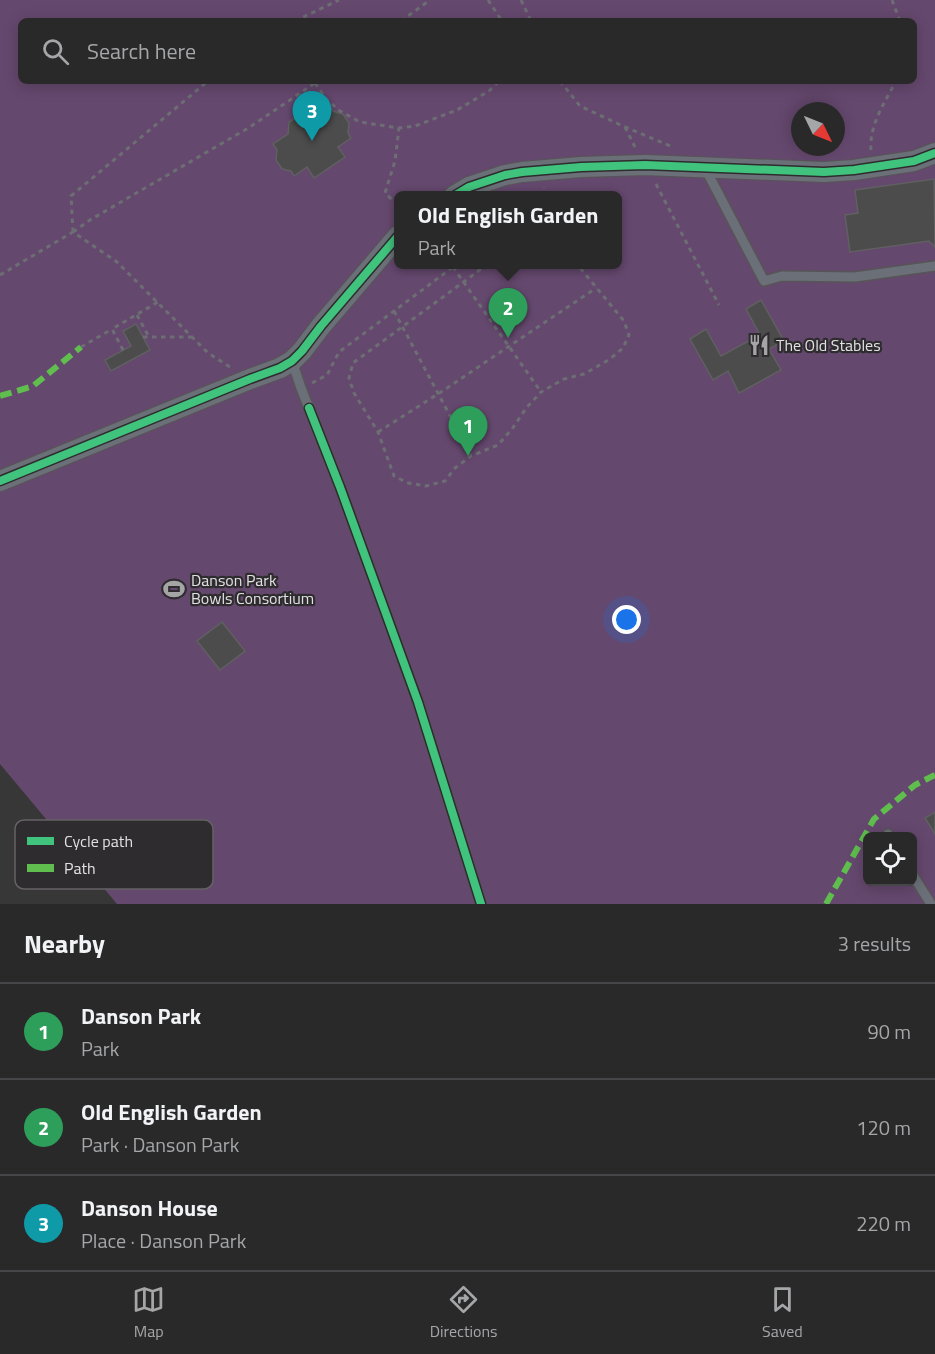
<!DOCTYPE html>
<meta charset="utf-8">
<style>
:root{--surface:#2a292a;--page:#323132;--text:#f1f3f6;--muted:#a5a6a8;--line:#464547;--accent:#a6a5a6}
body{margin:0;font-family:"Titillium Web",sans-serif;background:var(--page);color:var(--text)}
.controls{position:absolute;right:18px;bottom:18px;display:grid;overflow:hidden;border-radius:9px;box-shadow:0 3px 15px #0003}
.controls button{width:54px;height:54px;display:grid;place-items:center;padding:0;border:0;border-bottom:2px solid var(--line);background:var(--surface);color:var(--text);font:30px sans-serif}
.compass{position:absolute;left:791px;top:102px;width:54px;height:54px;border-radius:50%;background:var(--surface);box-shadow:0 3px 15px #0003;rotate:133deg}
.you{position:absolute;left:627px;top:620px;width:21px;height:21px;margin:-15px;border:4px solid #fff;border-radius:50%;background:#1a73e8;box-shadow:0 0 0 9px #1a73e833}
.badge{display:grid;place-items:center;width:39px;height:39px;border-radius:50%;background:var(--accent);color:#fff;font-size:20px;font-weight:700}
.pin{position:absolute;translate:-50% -50px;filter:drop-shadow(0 2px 3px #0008)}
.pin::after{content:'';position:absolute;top:32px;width:21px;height:18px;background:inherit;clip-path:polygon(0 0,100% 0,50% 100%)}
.popup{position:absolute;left:394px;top:191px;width:228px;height:78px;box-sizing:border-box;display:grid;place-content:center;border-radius:9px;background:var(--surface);filter:drop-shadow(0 2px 4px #0005);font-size:20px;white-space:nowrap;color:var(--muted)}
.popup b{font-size:22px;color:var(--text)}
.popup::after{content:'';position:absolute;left:50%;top:100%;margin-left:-12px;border:12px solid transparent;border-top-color:var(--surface)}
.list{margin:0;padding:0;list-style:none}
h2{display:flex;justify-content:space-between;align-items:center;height:78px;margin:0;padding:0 24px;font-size:26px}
h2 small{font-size:20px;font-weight:400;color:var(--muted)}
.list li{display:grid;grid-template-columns:39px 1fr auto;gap:18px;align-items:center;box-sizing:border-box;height:96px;padding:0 24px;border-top:2px solid var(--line)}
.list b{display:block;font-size:22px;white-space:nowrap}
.list p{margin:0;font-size:20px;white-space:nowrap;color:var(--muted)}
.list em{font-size:20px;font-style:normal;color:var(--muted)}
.icon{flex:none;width:33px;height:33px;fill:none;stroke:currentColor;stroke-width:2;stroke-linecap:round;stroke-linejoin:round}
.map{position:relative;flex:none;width:935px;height:904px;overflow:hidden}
.search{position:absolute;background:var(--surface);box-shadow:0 3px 15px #0003;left:18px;right:18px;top:18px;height:66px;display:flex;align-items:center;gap:15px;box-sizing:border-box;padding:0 21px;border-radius:9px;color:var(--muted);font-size:22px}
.sheet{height:366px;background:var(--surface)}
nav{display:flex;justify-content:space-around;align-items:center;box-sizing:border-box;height:84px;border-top:2px solid var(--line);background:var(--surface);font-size:16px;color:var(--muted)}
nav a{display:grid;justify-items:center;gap:3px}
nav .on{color:var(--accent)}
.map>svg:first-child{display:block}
.green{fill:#65486e;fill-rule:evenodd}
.building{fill:#4d4c4d;stroke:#605f61;stroke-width:1.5}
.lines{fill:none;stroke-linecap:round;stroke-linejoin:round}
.lane-casing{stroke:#575557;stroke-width:12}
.street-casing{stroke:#575557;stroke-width:22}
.path{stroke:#6c6e74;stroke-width:3;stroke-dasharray:4.5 4.5;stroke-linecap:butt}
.lane{stroke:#6b7078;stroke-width:9}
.street{stroke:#6b7078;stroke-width:20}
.quiet{stroke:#5fbe4e;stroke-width:6;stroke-dasharray:12 6;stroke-linecap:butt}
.cycleway-casing{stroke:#2f2c2f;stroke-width:11}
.cycleway{stroke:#40c37c;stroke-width:8}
.labels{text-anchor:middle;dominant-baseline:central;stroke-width:4.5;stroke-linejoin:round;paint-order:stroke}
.poi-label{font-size:16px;fill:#e2e0e2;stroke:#2f2c2f;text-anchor:start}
.key{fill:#2f2c2f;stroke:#656265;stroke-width:1.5}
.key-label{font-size:16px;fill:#e2e0e2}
</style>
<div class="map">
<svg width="935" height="904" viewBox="0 0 935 904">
<rect width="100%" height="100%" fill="#383738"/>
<!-- green -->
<path class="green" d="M0,0h935v904h-818l-117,-140zM21,21h893v60h-893zM800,111h36v36h-36zM398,196h220v68h-220zM868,836h44v46h-44z"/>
<!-- building -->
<g class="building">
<path d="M329,105l4,6 10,3 6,9 -1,10 3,5 -13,9 7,10 -31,21 -7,-11 -13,9 -3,-5 -9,-2 -6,-9 1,-10 -4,-6 15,-10 1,-12 14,-9 10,3z"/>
<path d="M934,179l1,68 -6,-6 -79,11 -5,-37 13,-2 -3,-23z"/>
<path d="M761,300l23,41 -15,8 12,21 -42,23 -11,-22 -15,9 -23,-41 16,-10 15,27 39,-21 -14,-26z"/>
<path d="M136,324l14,26 -39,21 -6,-11 26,-14 -8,-15z"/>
<path d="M222,622l23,29 -25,19 -23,-29z"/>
<path d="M935,812v22l-10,-16z"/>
</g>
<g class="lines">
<defs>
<g id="lane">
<path d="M705,168l59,113 18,-5 73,1 80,-11"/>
<path d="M292,361l9,27 39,99 78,215 63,202"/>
<path d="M888,834l1,2"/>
<path d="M912,874l19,30"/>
</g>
<g id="street">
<path d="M454,196l15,-9 36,-12 17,-3 59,-5 64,-2 179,7 30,-2 60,-9 21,-8"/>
<path d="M0,481l250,-102 30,-11 12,-7 10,-10 19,-25 77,-90"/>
</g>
</defs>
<!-- lane casing -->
<use href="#lane" class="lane-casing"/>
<!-- street casing -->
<use href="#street" class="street-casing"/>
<!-- path -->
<g class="path">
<path d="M488,0l14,21"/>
<path d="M521,0l10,21"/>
<path d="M892,0l8,21"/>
<path d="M295,21l44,-21"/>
<path d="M401,21l29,-21"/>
<path d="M560,81l20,25 45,21 45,19"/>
<path d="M315,83l12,17 13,11 20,11 39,6 16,-2 42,-16 32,-19 10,-10"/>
<path d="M625,127l10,20"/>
<path d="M871,150c-2,-25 14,-48 25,-69"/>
<path d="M656,184l63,121"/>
<path d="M539,196l5,-8"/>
<path d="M398,205l-13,-12 10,-32 4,-33"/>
<path d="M73,232l17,-12 160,-93 68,-46"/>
<path d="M73,232l-2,-36 137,-115"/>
<path d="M488,264l-135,99 -4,15 5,15 24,39 16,44 14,7 18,3 19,-5 10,-13 16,-12 27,-11 14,-16 15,-22 14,-15 23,-13 20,-5 26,-15 13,-11 6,-13 -5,-14 -43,-52 -3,-5"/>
<path d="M453,267l88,125"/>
<path d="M0,275l73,-43 44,30 91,91 22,14"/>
<path d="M394,311l77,144"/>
<path d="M137,315l12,22"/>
<path d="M143,337h49"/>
<path d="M81,347l31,-18"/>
<path d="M123,350l-11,-21 46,-27"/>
<path d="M312,383l15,-8 12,-23 118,-88"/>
<path d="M378,432l60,-38 158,-106"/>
</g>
<!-- lane -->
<use href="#lane" class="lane"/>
<!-- street -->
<use href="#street" class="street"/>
<!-- quiet -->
<g class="quiet">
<path d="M0,396l33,-10 48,-39"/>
<path d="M826,904l48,-85 41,-34 20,-10"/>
</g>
<defs>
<g id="cycleway">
<path d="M454,196l15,-9 36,-12 17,-3 59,-5 64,-2 179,7 30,-2 60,-9 21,-8"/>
<path d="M309,408l31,79 78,215 63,202"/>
<path d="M0,481l250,-102 30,-11 12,-7 10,-10 19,-25 77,-90"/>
</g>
</defs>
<!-- cycleway casing -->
<use href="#cycleway" class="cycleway-casing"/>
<!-- cycleway -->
<use href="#cycleway" class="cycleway"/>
</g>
<!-- icons -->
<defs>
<symbol id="restaurant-bare" viewBox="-9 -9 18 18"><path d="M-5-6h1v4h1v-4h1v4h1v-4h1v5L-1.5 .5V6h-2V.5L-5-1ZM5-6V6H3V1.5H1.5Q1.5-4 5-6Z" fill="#a6a5a6" stroke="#2f2c2f" stroke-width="2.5" paint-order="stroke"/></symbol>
<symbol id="stadium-bare" viewBox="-9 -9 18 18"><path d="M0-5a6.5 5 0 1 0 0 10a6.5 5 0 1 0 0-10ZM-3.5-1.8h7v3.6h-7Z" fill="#a6a5a6" stroke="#2f2c2f" stroke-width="2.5" paint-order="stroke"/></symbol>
</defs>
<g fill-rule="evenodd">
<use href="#restaurant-bare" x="744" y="330" width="30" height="30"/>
<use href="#stadium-bare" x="159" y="574" width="30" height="30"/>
</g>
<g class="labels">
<!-- poi labels -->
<g class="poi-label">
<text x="776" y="345">The Old Stables</text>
<text x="191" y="580">Danson Park<tspan x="191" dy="18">Bowls Consortium</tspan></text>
</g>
</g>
<!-- legend -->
<rect x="15" y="820" width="198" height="69" rx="9" class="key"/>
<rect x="27" y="837" width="27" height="8" fill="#40c37c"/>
<rect x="27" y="864" width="27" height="8" fill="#5fbe4e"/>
<g class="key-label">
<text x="64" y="847">Cycle path</text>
<text x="64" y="874">Path</text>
</g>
</svg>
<div class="controls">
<button><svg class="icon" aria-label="locate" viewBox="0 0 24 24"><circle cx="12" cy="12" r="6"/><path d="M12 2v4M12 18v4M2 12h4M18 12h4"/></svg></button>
</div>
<svg class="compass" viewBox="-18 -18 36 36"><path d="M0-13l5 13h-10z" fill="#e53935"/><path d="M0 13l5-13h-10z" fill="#a5a6a8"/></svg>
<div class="you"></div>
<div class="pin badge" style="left:468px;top:456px;background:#2e9e5b">1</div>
<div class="pin badge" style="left:508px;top:338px;background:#2e9e5b">2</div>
<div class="popup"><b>Old English Garden</b>Park</div>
<div class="pin badge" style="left:312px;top:141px;background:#0f9aa8">3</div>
<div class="search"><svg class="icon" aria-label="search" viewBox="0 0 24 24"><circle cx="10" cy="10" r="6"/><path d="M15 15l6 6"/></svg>Search here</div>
</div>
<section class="sheet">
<h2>Nearby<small>3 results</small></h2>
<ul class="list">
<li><span class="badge" style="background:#2e9e5b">1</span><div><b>Danson Park</b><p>Park</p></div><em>90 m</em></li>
<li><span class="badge" style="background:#2e9e5b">2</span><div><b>Old English Garden</b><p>Park · Danson Park</p></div><em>120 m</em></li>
<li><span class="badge" style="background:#0f9aa8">3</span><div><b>Danson House</b><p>Place · Danson Park</p></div><em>220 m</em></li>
</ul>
</section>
<nav>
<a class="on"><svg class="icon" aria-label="map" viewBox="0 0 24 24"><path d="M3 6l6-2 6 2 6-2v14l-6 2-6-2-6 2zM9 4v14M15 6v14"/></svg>Map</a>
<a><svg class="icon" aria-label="directions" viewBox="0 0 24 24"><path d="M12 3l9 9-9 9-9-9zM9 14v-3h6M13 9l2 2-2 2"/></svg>Directions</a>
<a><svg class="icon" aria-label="saved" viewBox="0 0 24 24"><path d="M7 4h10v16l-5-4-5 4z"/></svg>Saved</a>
</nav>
